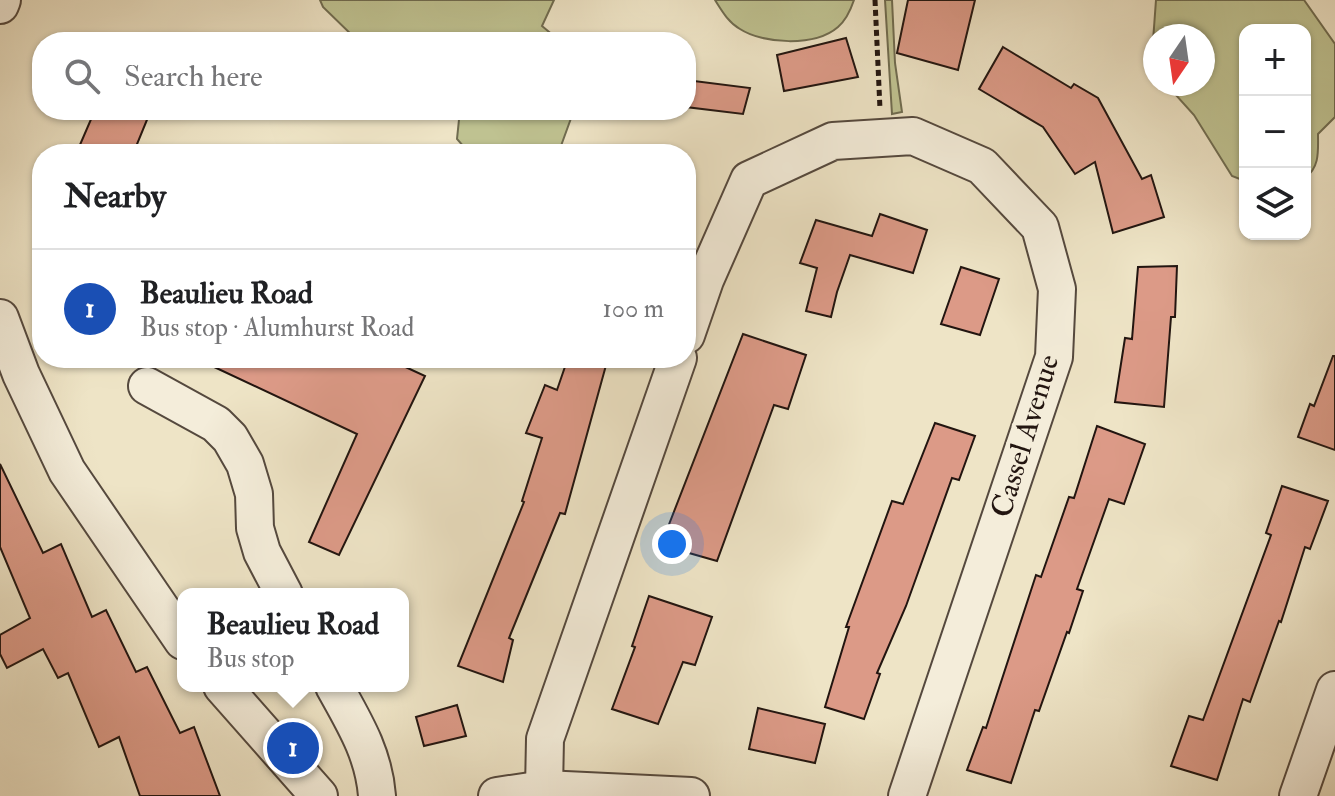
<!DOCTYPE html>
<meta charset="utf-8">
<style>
:root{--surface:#fff;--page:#f6f6f6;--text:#202124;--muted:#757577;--line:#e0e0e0;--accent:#8f2418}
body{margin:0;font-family:"IM FELL Double Pica",serif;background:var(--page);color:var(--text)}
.controls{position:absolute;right:24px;top:24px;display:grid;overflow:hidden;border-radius:16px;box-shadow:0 2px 6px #0004}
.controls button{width:72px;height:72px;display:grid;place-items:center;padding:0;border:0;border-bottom:2px solid var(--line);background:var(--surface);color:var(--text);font:40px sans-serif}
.compass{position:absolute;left:1143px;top:24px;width:72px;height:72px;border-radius:50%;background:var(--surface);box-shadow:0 2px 6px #0004;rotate:193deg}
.you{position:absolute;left:672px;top:544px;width:28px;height:28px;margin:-20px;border:6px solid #fff;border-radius:50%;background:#1a73e8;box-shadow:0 0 0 12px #1a73e833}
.badge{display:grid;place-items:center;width:52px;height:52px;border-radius:50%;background:var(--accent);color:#fff;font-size:26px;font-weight:700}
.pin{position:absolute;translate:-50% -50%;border:4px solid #fff;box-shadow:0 2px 8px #0006}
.popup{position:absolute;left:177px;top:588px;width:232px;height:104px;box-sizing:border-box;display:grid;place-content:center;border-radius:16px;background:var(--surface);filter:drop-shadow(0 2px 6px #0005);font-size:26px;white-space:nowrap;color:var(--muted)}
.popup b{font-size:30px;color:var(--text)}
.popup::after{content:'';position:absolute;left:50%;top:100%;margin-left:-16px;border:16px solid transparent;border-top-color:var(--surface)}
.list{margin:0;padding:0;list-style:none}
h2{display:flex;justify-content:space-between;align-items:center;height:104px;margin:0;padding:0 32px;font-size:34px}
h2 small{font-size:26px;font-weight:400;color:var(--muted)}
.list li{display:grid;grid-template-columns:52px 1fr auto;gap:24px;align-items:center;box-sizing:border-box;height:120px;padding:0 32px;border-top:2px solid var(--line)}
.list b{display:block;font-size:30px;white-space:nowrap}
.list p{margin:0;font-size:26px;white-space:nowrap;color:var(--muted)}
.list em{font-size:26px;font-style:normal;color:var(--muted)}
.icon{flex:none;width:44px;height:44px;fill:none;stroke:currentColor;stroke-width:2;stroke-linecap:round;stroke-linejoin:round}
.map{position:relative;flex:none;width:1335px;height:796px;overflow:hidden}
.search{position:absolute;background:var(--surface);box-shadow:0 2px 6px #0004;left:32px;top:32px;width:664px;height:88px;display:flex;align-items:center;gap:20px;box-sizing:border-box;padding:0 28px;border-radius:32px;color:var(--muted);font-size:30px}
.panel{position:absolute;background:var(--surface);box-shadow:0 2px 6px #0004;left:32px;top:144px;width:664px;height:224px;border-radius:32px}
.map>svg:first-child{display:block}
.green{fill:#bfc291;stroke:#706c50;stroke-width:2}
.building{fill:#dc9a87;stroke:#221510;stroke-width:2}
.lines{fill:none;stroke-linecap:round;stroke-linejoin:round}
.minor-casing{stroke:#55493e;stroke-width:40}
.path{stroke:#221510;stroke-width:5;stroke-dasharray:6 4;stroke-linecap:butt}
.minor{stroke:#f4edda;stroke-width:36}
.labels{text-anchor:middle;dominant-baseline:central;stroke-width:8;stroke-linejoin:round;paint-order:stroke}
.street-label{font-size:30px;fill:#221510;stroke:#f4edda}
</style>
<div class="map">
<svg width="1335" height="796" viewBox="0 0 1335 796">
<rect width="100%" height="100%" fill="#eee4c6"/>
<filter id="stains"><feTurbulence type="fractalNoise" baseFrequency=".0025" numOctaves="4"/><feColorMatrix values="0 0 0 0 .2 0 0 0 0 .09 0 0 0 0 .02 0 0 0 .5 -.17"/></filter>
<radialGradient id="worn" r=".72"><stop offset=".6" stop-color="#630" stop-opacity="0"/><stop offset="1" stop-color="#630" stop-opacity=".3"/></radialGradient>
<!-- green -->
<g class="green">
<path d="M320,0h234l-12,26 19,16h-202l-36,-35z"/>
<path d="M715,0h139c-3,9 -9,21 -16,27 -23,20 -75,17 -98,2 -12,-7 -18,-18 -25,-29z"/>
<path d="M885,0h7l3,63 7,49 -10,2z"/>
<path d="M1156,0h148l31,44v73l-17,17c0,17 2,33 -13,44v-148h-60v151l-13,-5 -38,-61 -28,-31h37v-48h-48v27l-3,-8z"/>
<path d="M460,110h114l-16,44h-88l-13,-15z"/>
</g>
<!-- building -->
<g class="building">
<path d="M908,0h67l-17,70 -61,-17z"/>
<path d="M846,38l12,39 -74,14 -7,-36z"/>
<path d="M1003,47l68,41 3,-4 24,14 44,81 9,-4 13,42 -51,16 -18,-71 -20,12 -32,-47 -64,-38z"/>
<path d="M686,80l64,8 -7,26 -57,-7z"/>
<path d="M95,110h56l-18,44h-57z"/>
<path d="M880,214l47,16 -14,43 -63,-18 -13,37 -6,25 -25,-6 11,-43 -17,-5 16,-43 56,16z"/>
<path d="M1177,266l-2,51h-4l-7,90 -49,-5 10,-64 7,1 6,-72z"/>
<path d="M961,267l38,12 -19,56 -39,-11z"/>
<path d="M743,334l63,21 -18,54 -14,-4 -57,156 -56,-16z"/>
<path d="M1333,356h2v94l-37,-13 12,-33 4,2z"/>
<path d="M195,358h191l39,18 -86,179 -30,-13 48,-108z"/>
<path d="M568,358h40l-43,156 -5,-1 -51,125 4,2 -10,42 -45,-16 66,-164 -2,-1 20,-63 -16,-5 19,-48 12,5z"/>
<path d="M935,423l40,13 -16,44 -7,-2 -46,128 -29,67 3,1 -16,45 -39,-12 24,-80h-3l46,-126 11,3z"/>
<path d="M1097,426l48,18 -21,60 -15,-5 -32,90 6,2 -14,42 -2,-1 -28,79 -4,-1 -24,73 -44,-13 16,-43 3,1 50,-153 5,2 28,-80 5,1z"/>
<path d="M0,464l43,89 18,-9 31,73 14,-7 30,62 11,-5 33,66 14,-6 26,69h-80l-21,-59 -20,10 -31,-74 -10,5 -15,-29 -36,19 -7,-14v-19l30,-17 -30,-71z"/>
<path d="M1282,486l46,15 -18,48 -5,-2 -24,75 -2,-1 -29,81 -7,-3 -26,81 -46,-14 18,-50 14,4 68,-185 -5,-2z"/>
<path d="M649,596l63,21 -17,48 -12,-3 -25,62 -46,-15 23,-62 -3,-1z"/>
<path d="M457,705l9,31 -42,10 -8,-29z"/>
<path d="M758,708l67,16 -10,39 -66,-14z"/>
</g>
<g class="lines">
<defs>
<g id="minor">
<path d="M0,5l2,-5"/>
<path d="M0,318l21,56 46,97 116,170"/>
<path d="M686,335l19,-55 44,-100 84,-39 80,-5 69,30 58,61 17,62 -3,68 -147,439"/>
<path d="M147,386l69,38 14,14 15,26 9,30 1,34 7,24 22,42"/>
<path d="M222,686l97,110"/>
<path d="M334,686c20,36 40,68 43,110"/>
<path d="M544,789l1,-50 133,-381"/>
<path d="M497,796l47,-7 147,7"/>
<path d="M1298,796l37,-106"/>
</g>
</defs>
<!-- minor casing -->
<use href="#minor" class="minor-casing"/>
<!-- path -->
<path class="path" d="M875,0l5,109"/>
<!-- minor -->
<use href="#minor" class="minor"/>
</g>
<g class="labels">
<!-- street labels -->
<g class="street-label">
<text transform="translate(1025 436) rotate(-73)">Cassel Avenue</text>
</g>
</g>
<rect width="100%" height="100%" filter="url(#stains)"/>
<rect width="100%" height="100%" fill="url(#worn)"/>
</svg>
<div class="controls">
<button>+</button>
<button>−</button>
<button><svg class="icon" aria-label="layers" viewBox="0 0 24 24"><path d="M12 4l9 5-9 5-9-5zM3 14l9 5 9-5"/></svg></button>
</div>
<svg class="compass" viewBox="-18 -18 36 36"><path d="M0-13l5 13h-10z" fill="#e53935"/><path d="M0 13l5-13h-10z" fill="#757577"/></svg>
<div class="you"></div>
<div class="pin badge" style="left:293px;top:748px;background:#1a4fb4">1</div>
<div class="popup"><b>Beaulieu Road</b>Bus stop</div>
<div class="search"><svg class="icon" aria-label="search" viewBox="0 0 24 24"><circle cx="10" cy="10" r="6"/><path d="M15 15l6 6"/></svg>Search here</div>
<section class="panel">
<h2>Nearby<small></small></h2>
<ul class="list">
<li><span class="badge" style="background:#1a4fb4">1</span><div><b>Beaulieu Road</b><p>Bus stop · Alumhurst Road</p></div><em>100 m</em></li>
</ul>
</section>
</div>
